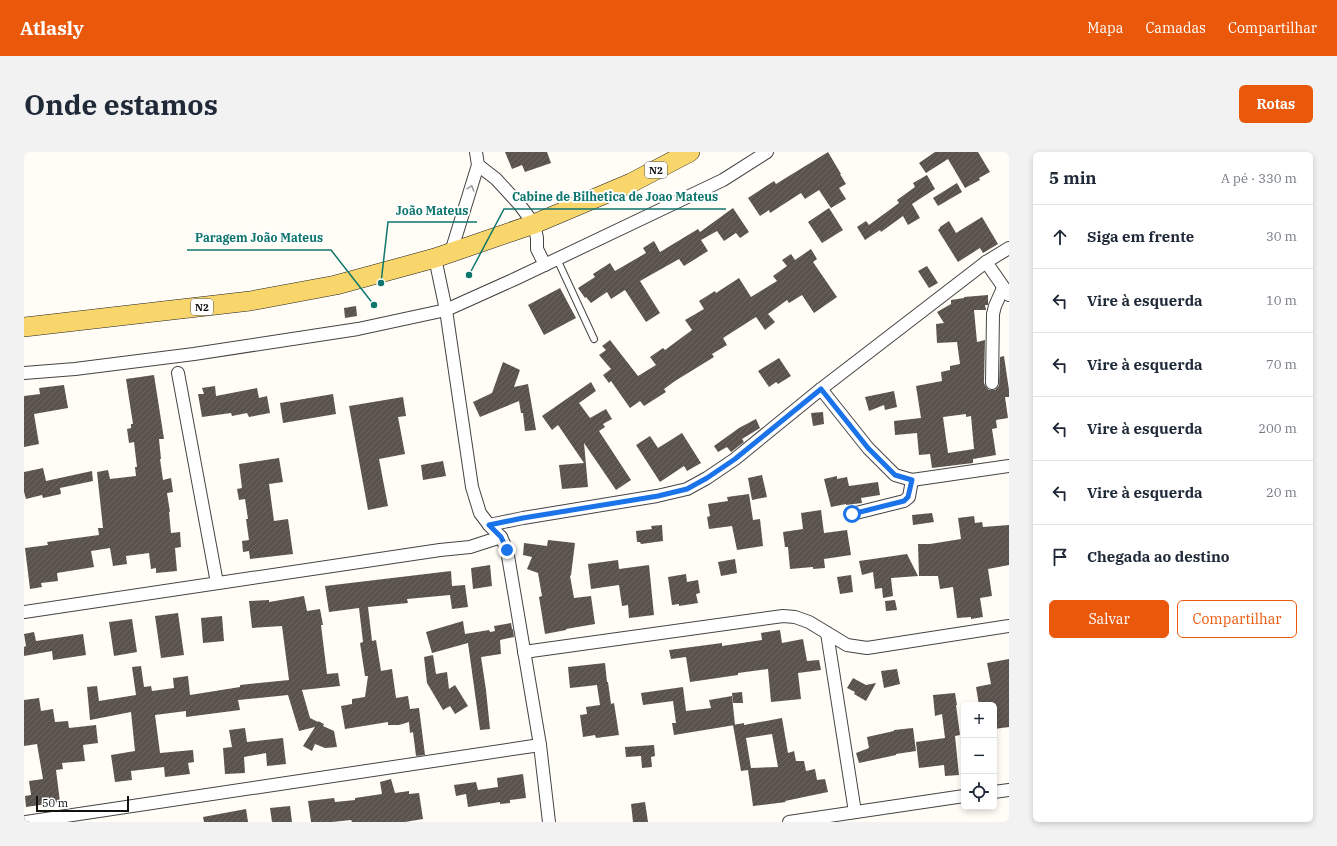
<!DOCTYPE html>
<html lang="pt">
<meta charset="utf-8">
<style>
:root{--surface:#fff;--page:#f2f2f3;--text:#1f2937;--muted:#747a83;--line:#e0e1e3;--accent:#ea580c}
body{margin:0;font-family:"IBM Plex Serif",serif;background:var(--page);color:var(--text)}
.controls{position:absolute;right:12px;bottom:12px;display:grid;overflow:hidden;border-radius:6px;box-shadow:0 2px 6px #0003}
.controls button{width:36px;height:36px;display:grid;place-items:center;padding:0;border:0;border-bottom:1px solid var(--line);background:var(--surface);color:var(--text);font:20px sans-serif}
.scale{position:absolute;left:12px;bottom:10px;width:93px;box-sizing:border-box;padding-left:4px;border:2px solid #111;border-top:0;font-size:11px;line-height:14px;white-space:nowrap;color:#111;-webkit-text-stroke:3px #fff;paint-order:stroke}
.stop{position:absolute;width:12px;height:12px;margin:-9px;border:3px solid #1a73e8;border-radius:50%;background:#fff}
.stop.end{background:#1a73e8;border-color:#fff;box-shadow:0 1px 4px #0008}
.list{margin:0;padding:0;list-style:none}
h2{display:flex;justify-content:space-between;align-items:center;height:52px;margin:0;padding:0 16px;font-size:17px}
h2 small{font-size:13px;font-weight:400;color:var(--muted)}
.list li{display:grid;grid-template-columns:26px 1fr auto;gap:12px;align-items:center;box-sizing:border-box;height:64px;padding:0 16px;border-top:1px solid var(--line)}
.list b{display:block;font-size:15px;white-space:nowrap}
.list em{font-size:13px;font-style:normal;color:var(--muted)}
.actions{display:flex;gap:8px;padding:12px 16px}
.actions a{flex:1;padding:9px 0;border:1px solid var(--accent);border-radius:6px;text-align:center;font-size:14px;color:var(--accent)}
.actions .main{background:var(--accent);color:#fff}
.icon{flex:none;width:22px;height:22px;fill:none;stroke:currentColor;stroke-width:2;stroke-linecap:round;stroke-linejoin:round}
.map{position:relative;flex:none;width:985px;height:670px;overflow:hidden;border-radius:6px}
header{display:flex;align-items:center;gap:24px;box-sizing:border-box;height:56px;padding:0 20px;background:var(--accent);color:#fff}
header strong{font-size:19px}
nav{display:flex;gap:22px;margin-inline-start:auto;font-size:14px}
.intro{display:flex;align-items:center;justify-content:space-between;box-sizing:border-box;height:96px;padding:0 24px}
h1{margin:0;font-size:28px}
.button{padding:10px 18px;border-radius:6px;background:var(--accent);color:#fff;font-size:14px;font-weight:700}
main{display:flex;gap:24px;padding:0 24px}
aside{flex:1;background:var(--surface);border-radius:6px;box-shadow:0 2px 6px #0003}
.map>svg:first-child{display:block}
.building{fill:url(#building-hatch);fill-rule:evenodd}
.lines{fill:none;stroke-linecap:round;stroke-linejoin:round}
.service-casing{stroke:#444;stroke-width:8}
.minor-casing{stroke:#444;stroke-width:14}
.primary-casing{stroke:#222;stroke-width:20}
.service{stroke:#fff;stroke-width:6}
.minor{stroke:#fff;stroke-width:12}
.primary{stroke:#f9d66b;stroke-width:19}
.oneway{stroke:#a0a0a0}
.route{stroke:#1a73e8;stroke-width:5}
.labels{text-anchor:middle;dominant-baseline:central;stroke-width:4;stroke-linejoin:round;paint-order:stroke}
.shield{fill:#fff;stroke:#585858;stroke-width:1}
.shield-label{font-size:10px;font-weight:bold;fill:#111}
.leader{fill:none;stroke:#0f766e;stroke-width:1.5}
.callout-dot{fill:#0f766e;stroke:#fff;stroke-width:1.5}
.callout-label{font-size:12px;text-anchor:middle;font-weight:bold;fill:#0f766e;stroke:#fff;stroke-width:4;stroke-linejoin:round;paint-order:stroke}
</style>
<header>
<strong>Atlasly</strong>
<nav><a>Mapa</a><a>Camadas</a><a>Compartilhar</a></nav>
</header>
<div class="intro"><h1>Onde estamos</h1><a class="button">Rotas</a></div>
<main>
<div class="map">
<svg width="985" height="670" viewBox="0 0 985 670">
<defs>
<pattern id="building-hatch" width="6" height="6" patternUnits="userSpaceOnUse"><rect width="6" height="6" fill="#5a524d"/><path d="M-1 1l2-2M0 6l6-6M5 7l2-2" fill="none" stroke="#6d6662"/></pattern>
</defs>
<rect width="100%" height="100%" fill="#fffdf5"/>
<!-- building -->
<g class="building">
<path d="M481,0h42l4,11 -26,9 -3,-7 -10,4z"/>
<path d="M804,0l13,22h-1l6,10 -7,4 7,11 -15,9 -12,-18 -14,9 -4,-6 -31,20 -1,-3 -9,6 -12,-18 26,-17 2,3z"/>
<path d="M911,0h43l12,20 -11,6 1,2 -15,8 -17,-29 -22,14 -7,-10z"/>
<path d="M903,23l8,14 -23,15 8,14 -12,7 -5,-9 -22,16 -1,-2 -15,10 -8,-13 9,-6 3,4 30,-22 -2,-3 18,-13 -2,-4z"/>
<path d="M933,31l5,9 -24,14 -5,-8z"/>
<path d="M709,56l16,24 -9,6 -4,-5 -12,8 -7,-10 -16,9 7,11 -24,15 -5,-7 -39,22 20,32 -14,9 -21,-32 -14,9 -4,-7 -16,11 -5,-6 -1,1 -7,-10 17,-11 -2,-3 17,-11 5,8 31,-18 -3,-5 11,-7 6,11 38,-23 2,3z"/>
<path d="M805,56l14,22 -21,13 -14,-21z"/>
<path d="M958,65l16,27 -15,9 -3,-5 -22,14 -20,-32 2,-2v-1l9,-6 7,12z"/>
<path d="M787,97l6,10 -4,3 24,35 -23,16 -12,-18 -13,8 -2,-3 -19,14 7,8 -10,8 -9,-13 -33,21 4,7 -15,9 2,3 -39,24 -11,8 2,3 -22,14 -4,-5 -10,7 -19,-27 -2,2 -6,-8 8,-6 -12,-14 7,-5 -4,-4 8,-6 28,36 18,-11 -6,-8 13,-9 2,2 27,-20 -7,-10 19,-11 -5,-8 16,-10 1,2 23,-15 12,19 26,-16 -4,-5 14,-10 -5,-6 9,-6 4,6z"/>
<path d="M903,114l11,17 -9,5 -11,-17z"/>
<path d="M536,136l16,30 -32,17 -16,-30z"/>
<path d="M964,143v10h-3l1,5h-12l3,32 8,-2 -1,43 2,4 3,3h6l4,-4 1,-29 4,-1 5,34v7h-4l3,21 -12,2 1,8 -5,1 4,26 -23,4v4l-41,5 -2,-14 -11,1 -2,-22 -22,2 -1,-14 27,-3 -5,-32 26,-5 -1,-9 9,-2v-4l10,-2 -3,-22 -20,1 -1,-19 8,-1 -7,-11 14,-8v-4l13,-2v-1zM942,262v3l5,-1 3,33 -26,4 -5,-36z"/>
<path d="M332,154l1,10 -12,2 -1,-10z"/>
<path d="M755,206l12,18 -13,8 -2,-2 -7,5 -11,-16z"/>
<path d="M479,210l17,8 -6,17 14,-3 8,46 -11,1 -2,-18h-2l-2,-12 -39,16 -7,-15 19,-9z"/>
<path d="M130,223l10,64h-5l2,20h-1l3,21 8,-2 2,14 -6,1 3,19h-1l2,21 9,-1 1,15 -6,1 2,23 -21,2v-5l-5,1 -2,-16 -23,3 1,8 -14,2 -3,-18 -19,3 3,16 -37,6 1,8 -17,2 1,4 -12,2 -5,-41 23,-3 -1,-3 52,-7 -1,-7h5l-6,-56 11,-2 2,9 26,-3 -1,-9h2l-3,-25 -5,1 -2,-14 4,-1v-4h2l-7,-45z"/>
<path d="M567,230l5,9 -17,12 11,15 16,-9 6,10 -9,5 2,3 -6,4 32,49 -15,10 -32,-47 4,44 -26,2 -3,-24 25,-2 -26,-38 -6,5 -10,-14z"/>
<path d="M40,233l4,23 -34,6 5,30 -15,3v-51l16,-2 -1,-6z"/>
<path d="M191,234l1,10 41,-8 2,10 8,-2 3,17 -21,4 -2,-4 -15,3 -1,-3 -29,4 -4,-23h6l-2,-6z"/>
<path d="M870,239l3,16 -12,3 -1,-5 -15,6 -4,-14z"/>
<path d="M309,242l3,20 -53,9 -3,-20z"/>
<path d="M379,245l3,19 -8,1 7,37 -26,5 9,47 -20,4 -19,-104z"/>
<path d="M799,260l1,12 -11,2 -2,-13z"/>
<path d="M732,267l4,9 -18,11 2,3 -13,10 -4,-5 -9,5 -4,-6 25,-18z"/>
<path d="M658,281l19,30 -14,8 -3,-5 -24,16 -24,-37 14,-9 8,12z"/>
<path d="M255,306l4,24 -14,2 5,37 14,-2 5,35 -43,5 -1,-8 -6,1 -1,-11 7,-1 -3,-21h2l-3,-20 -6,1 -2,-11 5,-1 -3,-24z"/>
<path d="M419,309l3,15 -23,4 -2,-15z"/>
<path d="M19,316l3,13 46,-10 1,10 -33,7 1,6 -18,4 -1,-3 -16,4 -2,-7v-20z"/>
<path d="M738,323l5,22 -15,3 -4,-22z"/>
<path d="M813,324v3l10,-2 2,9 29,-4 2,13 -19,3 1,5 -16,2v-1l-15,3 -7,-28z"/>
<path d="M725,342l4,26 7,-1 3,27 -26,4 -5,-24 -23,3 -2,-12 3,-1 -2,-12 20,-3 -1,-4z"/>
<path d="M797,358l3,23 23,-3 4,25 -27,4 1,9 -12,1v-2l-23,2 -2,-22h-3l-2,-15 20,-3 -2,-16z"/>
<path d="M908,361l2,9 -21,3 -1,-10z"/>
<path d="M950,364l1,7 7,-1 1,5 26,-2v40l-21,4 4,27 -12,2 3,19 -12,2v-2l-14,1 -4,-31 -13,2 -2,-13h-19l-1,-32h12l31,-5 -3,-21z"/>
<path d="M638,373l1,16 -22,3 -1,-2h-3l-1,-11 16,-2 -1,-3z"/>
<path d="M524,388l27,3 -4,32 -1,1 4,22 17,-2 4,28 -29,5v1l-21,4 -6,-37 3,-1 -4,-23 -11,-4 5,-12 -9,-2 1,-12 23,3z"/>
<path d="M883,402l11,22 -27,2 2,18 -10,2 -1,-10 -7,1 -2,-17 -11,3 -3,-14z"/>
<path d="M711,407l2,14 -16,3 -3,-14z"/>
<path d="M594,408l1,9 30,-4 5,50 -25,3 -1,-13 -6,1 -3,-21 -28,4 -3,-25z"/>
<path d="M466,413l2,21 -19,3 -2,-21z"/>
<path d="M427,419l1,15 13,-1 3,22 -16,2 -2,-14 -43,4 1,4 -40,4 4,34 4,-1 5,31 11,-2 4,29 12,-2 2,13 9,-1 6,47 -9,1 -3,-24 -3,1 -1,-11 -10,3h-11v-3l-43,7 -4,-23 11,-2v-5l13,-2 3,-21h-3l-5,-33 3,-1 -4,-34 -30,4 -4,-26z"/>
<path d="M662,422l1,8 11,-2 2,13 -4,1 2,9 -19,3v-2l-7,1 -4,-28z"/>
<path d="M827,423l2,17 -13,2 -3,-17z"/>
<path d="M280,444l3,15 13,-2 3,16h-2l6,49 11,-1 2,13 -38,4 8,28 8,4v-1l6,3 -1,2 11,5 3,16 -12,1 -10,-4 -3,7 -9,-5 12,-19 -16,4 -11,-36 -50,5 2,10 -54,7v-6l-31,4 5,38 33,-3 1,12 -6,1 2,11 -25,3 -1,-10 -33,4 1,9 -17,2 -4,-27 24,-4 -4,-39 -41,8 -3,-33 10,-1 2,15 37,-6 -4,-28 9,-1 3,21 7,-1 1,5 22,-3 -1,-10 15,-2 2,19 50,-8v-2l49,-5 -7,-54 -30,2 -3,-27 20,-1v2z"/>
<path d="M871,448l2,10 -11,1 -1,-10z"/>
<path d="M154,461l6,42 -23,3 -6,-42z"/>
<path d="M198,464l2,25 -21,2 -2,-25z"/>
<path d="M108,467l5,33 -23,4 -5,-34z"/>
<path d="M439,469l2,13 24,-4 1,2 5,-1 -1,-5 17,-3 1,6h1l1,8 -14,3 1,14 -20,3 5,33 4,39 -10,1 -12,-87 -36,10 -6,-21z"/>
<path d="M756,478l2,13 21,-4 4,22 12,-1 2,10 -23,3 3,26 -30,3 -3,-33 -30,4v2l-48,7 -4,-25 -15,2 -2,-9 53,-7v3l40,-6 -1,-7z"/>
<path d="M10,480l2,9 47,-7 3,21 -33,5 -1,-9 -28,5v-9l2,-1 -2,-12z"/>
<path d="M409,503l3,19 11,-2 2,17 6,-4 13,21 -13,8 -5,-8 -7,4 -16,-27 -3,-26z"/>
<path d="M985,507v68l-15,2v-24h-15l-3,-18 15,-3 -4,-21z"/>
<path d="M581,511l2,19h1l3,22 3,-1 5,32 -23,3 -1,-3 -12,2 -3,-22 7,-1 -1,-7 14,-2 -3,-20 -27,3 -2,-21z"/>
<path d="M873,517l3,15 -16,4 -3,-17z"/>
<path d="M829,526l13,7 10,-2 -10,18 -12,-7 1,-2 -8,-4z"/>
<path d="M659,535l3,24 25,-3 -2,-8 23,-4 3,29 -61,10 -2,-12h4l-3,-22 -30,4 -2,-12z"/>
<path d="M718,540l1,11h-10l-1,-10z"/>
<path d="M931,541l2,12h-1l4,30 -5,1 4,39 -14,1 -1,-11 -25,3 -3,-26 29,-4 -3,-24 -7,2 -2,-21z"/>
<path d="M15,546l2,13 12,-2 2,13 13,-1 1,7 27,-3 2,18 -15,2 2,16 -23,2 1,6 -7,1 4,32 -34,5 -1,-11 6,-1 -2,-14 14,-2 -6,-35 -13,2v-46z"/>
<path d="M758,566l6,35 6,-2 2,10h8l2,10 9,-2 2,11 8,-1 3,13 -43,9 1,1 -33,4 -5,-36 -7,1 -8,-46 11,-2v2zM748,582l6,33 -27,1 -5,-30z"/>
<path d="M221,576l2,14 36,-4 3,26 -19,2 -1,-13 -22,4 1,16 -20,1 -2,-26 9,-1 -3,-17z"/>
<path d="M889,576l3,23 -20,3v1l-37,8 -3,-10 13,-5 -2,-11 27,-6v-1z"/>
<path d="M630,593l1,11 -4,1 1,10 -10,1 -1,-12 -15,1 -1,-10z"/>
<path d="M499,622l3,24 -16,2v3l-10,1v-2l-32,5 -2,-13 -10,2 -2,-11 22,-3 2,8 20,-3 -1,-9z"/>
<path d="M367,627l4,14 14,-2v3l10,-1 4,26 -18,3h-53l-1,-2 -19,2h-21l-3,-21 26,-3 1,4 20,-2v-2l27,-4 -2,-12z"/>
<path d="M621,650l3,20h-15l-2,-18z"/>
<path d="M266,654l2,16h-20l-2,-14z"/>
<path d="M222,657l2,13h-44l-1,-5z"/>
</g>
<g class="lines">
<defs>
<path id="service" d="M533,107l37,80"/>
<g id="minor">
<path d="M454,13l18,14 23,25 15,20 3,14v11l8,16"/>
<path d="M427,100l27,-87 -2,-13"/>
<path d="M411,106l11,52 26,177 8,26 9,12 12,12 6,13 33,195 9,77"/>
<path d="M962,110l23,33"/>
<path d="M0,221l51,-4 119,-15 164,-25 88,-19 69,-31 208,-99 44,-28"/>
<path d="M154,221l39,210"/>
<path d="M968,231l1,-69 2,-8 8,-18"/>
<path d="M797,237l47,59 27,27 17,5 97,-14"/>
<path d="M828,362l52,-13 5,-4 3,-17"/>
<path d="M465,373l34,-7 134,-22 30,-7 20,-11 28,-19 86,-70 165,-127 23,-14"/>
<path d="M0,460l416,-62 30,-3 31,-10"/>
<path d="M803,481l28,179"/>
<path d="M500,500l259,-36 12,1 14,5 38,23 20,3 142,-22"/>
<path d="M970,640l15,-2"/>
<path d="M2,670l514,-77"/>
<path d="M765,670l175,-26"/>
</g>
<path id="primary" d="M0,175l226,-26 86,-16 99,-27 99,-34 97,-41 59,-31"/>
</defs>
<!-- service casing -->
<use href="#service" class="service-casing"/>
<!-- minor casing -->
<use href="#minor" class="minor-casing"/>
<!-- primary casing -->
<use href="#primary" class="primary-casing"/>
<!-- service -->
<use href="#service" class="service"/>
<!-- minor -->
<use href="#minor" class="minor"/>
<!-- primary -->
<use href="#primary" class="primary"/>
</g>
<!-- one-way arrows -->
<defs><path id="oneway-chevron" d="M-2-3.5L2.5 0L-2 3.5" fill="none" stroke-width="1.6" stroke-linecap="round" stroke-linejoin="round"/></defs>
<use class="oneway" href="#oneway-chevron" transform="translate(447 36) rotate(-73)"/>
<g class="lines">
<!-- route -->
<path class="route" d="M483,398l-6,-13 -12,-12 34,-7 135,-22 29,-7 20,-11 28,-19 86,-70 47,59 27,27 17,5 -4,17 -4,4 -52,13"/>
</g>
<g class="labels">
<!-- shield labels -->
<g class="shield">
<rect x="621" y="10" width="22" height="16" rx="3"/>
<rect x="167" y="147" width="22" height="16" rx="3"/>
</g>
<g class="shield-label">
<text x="632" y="18">N2</text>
<text x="178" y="155">N2</text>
</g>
</g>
<!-- callouts -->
<path class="leader" d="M445 123L480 57H702M357 131L364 70H453M350 153L307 98H163"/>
<g class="callout-dot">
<circle cx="445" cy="123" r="4"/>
<circle cx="357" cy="131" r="4"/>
<circle cx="350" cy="153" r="4"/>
</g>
<g class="callout-label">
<text x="591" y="49">Cabine de Bilhetica de Joao Mateus</text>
<text x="408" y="63">João Mateus</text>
<text x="235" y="90">Paragem João Mateus</text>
</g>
</svg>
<div class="controls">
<button>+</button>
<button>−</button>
<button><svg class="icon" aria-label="locate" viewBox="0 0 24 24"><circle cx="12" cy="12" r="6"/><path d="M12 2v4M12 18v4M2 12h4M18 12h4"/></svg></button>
</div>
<div class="scale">50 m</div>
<div class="stop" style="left:828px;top:362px"></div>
<div class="stop end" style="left:483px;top:398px"></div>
</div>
<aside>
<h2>5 min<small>A pé · 330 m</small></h2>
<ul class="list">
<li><svg class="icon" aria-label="ahead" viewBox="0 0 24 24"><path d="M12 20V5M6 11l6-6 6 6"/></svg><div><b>Siga em frente</b></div><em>30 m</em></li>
<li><svg class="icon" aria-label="left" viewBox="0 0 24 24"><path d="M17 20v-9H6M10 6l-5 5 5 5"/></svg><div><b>Vire à esquerda</b></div><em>10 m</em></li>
<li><svg class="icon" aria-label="left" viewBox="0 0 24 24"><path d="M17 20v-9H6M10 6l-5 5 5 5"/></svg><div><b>Vire à esquerda</b></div><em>70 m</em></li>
<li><svg class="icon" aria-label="left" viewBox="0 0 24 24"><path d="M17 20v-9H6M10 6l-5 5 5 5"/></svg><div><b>Vire à esquerda</b></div><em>200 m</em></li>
<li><svg class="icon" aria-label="left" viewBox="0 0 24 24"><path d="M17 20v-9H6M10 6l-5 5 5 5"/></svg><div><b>Vire à esquerda</b></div><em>20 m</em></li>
<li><svg class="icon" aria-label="arrive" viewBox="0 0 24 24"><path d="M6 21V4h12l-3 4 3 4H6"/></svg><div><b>Chegada ao destino</b></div></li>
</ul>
<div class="actions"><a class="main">Salvar</a><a>Compartilhar</a></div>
</aside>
</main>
